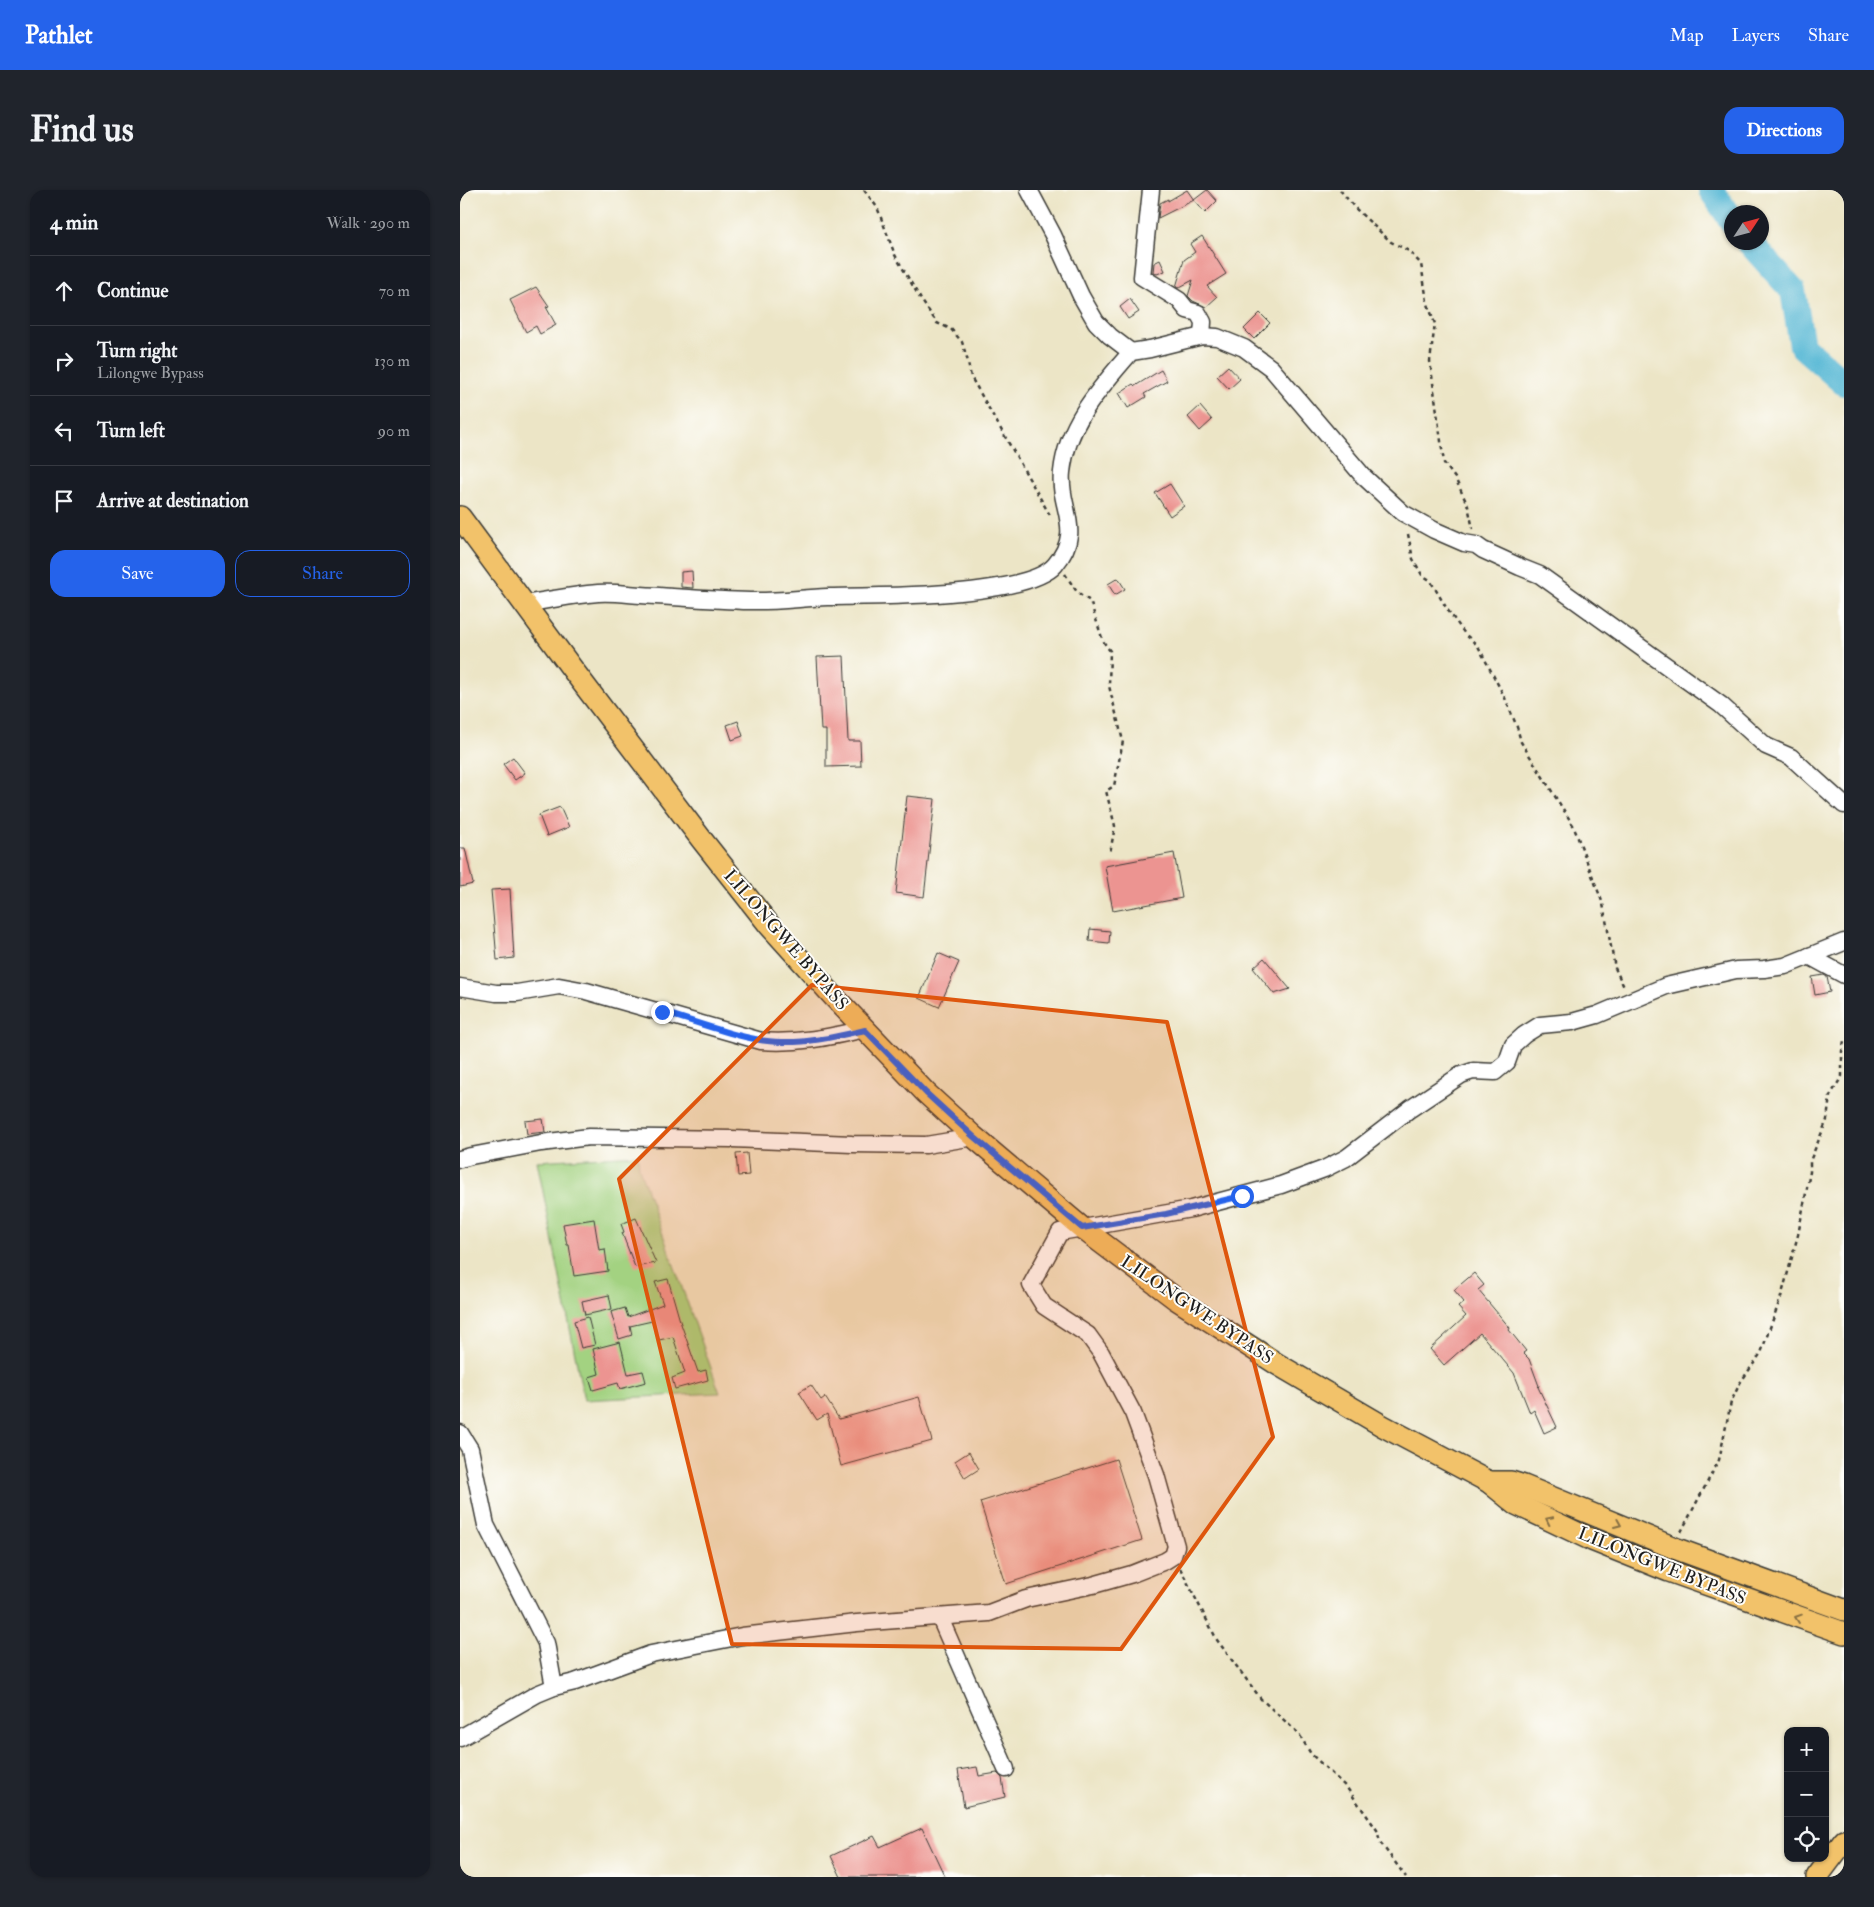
<!DOCTYPE html>
<meta charset="utf-8">
<style>
:root{--surface:#171b24;--page:#20242c;--text:#f1f3f6;--muted:#9ea1a6;--line:#363941;--accent:#2563eb}
body{margin:0;font-family:"IM FELL Double Pica",serif;background:var(--page);color:var(--text)}
.controls{position:absolute;right:15px;bottom:15px;display:grid;overflow:hidden;border-radius:10px;box-shadow:0 1px 4px #0004}
.controls button{width:45px;height:45px;display:grid;place-items:center;padding:0;border:0;border-bottom:1px solid var(--line);background:var(--surface);color:var(--text);font:25px sans-serif}
.compass{position:absolute;left:1264px;top:15px;width:45px;height:45px;border-radius:50%;background:var(--surface);box-shadow:0 1px 4px #0004;rotate:54deg}
.stop{position:absolute;width:15px;height:15px;margin:-11px;border:4px solid #2563eb;border-radius:50%;background:#fff}
.stop.end{background:#2563eb;border-color:#fff;box-shadow:0 1px 5px #0008}
.list{margin:0;padding:0;list-style:none}
h2{display:flex;justify-content:space-between;align-items:center;height:65px;margin:0;padding:0 20px;font-size:21px}
h2 small{font-size:16px;font-weight:400;color:var(--muted)}
.list li{display:grid;grid-template-columns:32px 1fr auto;gap:15px;align-items:center;box-sizing:border-box;height:70px;padding:0 20px;border-top:1px solid var(--line)}
.list b{display:block;font-size:19px;white-space:nowrap}
.list p{margin:0;font-size:16px;white-space:nowrap;color:var(--muted)}
.list em{font-size:16px;font-style:normal;color:var(--muted)}
.actions{display:flex;gap:10px;padding:15px 20px}
.actions a{flex:1;padding:11px 0;border:1px solid var(--accent);border-radius:15px;text-align:center;font-size:18px;color:var(--accent)}
.actions .main{background:var(--accent);color:#fff}
.icon{flex:none;width:28px;height:28px;fill:none;stroke:currentColor;stroke-width:2;stroke-linecap:round;stroke-linejoin:round}
.map{position:relative;flex:none;width:1384px;height:1687px;overflow:hidden;border-radius:15px}
header{display:flex;align-items:center;gap:30px;box-sizing:border-box;height:70px;padding:0 25px;background:var(--accent);color:#fff}
header strong{font-size:24px}
nav{display:flex;gap:28px;margin-inline-start:auto;font-size:18px}
.intro{display:flex;align-items:center;justify-content:space-between;box-sizing:border-box;height:120px;padding:0 30px}
h1{margin:0;font-size:35px}
.button{padding:12px 22px;border-radius:15px;background:var(--accent);color:#fff;font-size:18px;font-weight:700}
main{display:flex;gap:30px;padding:0 30px}
aside{flex:1;background:var(--surface);border-radius:15px;box-shadow:0 1px 4px #0004}
.map>svg:first-child{display:block}
.green{fill:#a3d281;stroke:#60774e}
.lines{fill:none;stroke-linecap:round;stroke-linejoin:round}
.river{stroke:#57b8d5;stroke-width:26}
.building{fill:#ec9491}
.minor-casing{stroke:#3b3a36;stroke-width:19}
.major-casing{stroke:#3b3a36;stroke-width:24}
.path{stroke:#3b3a36;stroke-width:2.5;stroke-dasharray:4 4;stroke-linecap:butt}
.minor{stroke:#fff;stroke-width:16}
.major{stroke:#f2c26a;stroke-width:21}
.oneway{stroke:#876f43}
.route{stroke:#2563eb;stroke-width:6}
.marked{fill:#de560d;fill-opacity:0.2;stroke:#de560d;stroke-width:4;stroke-linejoin:round}
.labels{text-anchor:middle;dominant-baseline:central;stroke-width:4;stroke-linejoin:round;paint-order:stroke}
.street-label{font-size:18px;fill:#1c1c1c;stroke:#fdfcf7}
</style>
<header>
<strong>Pathlet</strong>
<nav><a>Map</a><a>Layers</a><a>Share</a></nav>
</header>
<div class="intro"><h1>Find us</h1><a class="button">Directions</a></div>
<main>
<aside>
<h2>4 min<small>Walk · 290 m</small></h2>
<ul class="list">
<li><svg class="icon" aria-label="ahead" viewBox="0 0 24 24"><path d="M12 20V5M6 11l6-6 6 6"/></svg><div><b>Continue</b></div><em>70 m</em></li>
<li><svg class="icon" aria-label="right" viewBox="0 0 24 24"><path d="M7 20v-9h11M14 6l5 5-5 5"/></svg><div><b>Turn right</b><p>Lilongwe Bypass</p></div><em>130 m</em></li>
<li><svg class="icon" aria-label="left" viewBox="0 0 24 24"><path d="M17 20v-9H6M10 6l-5 5 5 5"/></svg><div><b>Turn left</b></div><em>90 m</em></li>
<li><svg class="icon" aria-label="arrive" viewBox="0 0 24 24"><path d="M6 21V4h12l-3 4 3 4H6"/></svg><div><b>Arrive at destination</b></div></li>
</ul>
<div class="actions"><a class="main">Save</a><a>Share</a></div>
</aside>
<div class="map">
<svg width="1384" height="1687" viewBox="0 0 1384 1687">
<rect width="100%" height="100%" fill="#fdfcf7"/>
<filter id="ink" filterUnits="userSpaceOnUse"><feTurbulence type="fractalNoise" baseFrequency=".02" numOctaves="2"/><feDisplacementMap in="SourceGraphic" scale="10" xChannelSelector="R" yChannelSelector="G"/><feConvolveMatrix kernelMatrix="1 2 1 2 8 2 1 2 1" color-interpolation-filters="sRGB"/></filter>
<filter id="wash" filterUnits="userSpaceOnUse"><feTurbulence type="fractalNoise" baseFrequency=".0096" numOctaves="4" result="noise"/><feDisplacementMap in="SourceGraphic" scale="20" xChannelSelector="R" yChannelSelector="G"/><feGaussianBlur stdDeviation="1.12" result="paint"/><feColorMatrix in="noise" values="0 0 0 0 0 0 0 0 0 0 0 0 0 0 0 0 0 1.4 0 .05"/><feComposite in="paint" operator="in"/></filter>
<g filter="url(#wash)">
<rect width="100%" height="100%" fill="#ece5c6"/>
<!-- green -->
<path class="green" d="M178,965l1,13 81,225 -136,7 -47,-239z"/>
<g class="lines">
<!-- river -->
<g class="river">
<path d="M1251,0l21,31"/>
<path d="M1289,52l44,49 9,55 42,37"/>
</g>
</g>
<g id="blocks">
<!-- building -->
<g class="building">
<path d="M727,0l7,10 13,-10 10,11 -12,12 -11,-13 -36,18 2,-15 8,-4v2z"/>
<path d="M742,46l24,38 -19,12 10,11 -11,10 -13,-6 -5,-5 5,-16 -15,8 -2,-1 8,-27 11,-8 -5,-8z"/>
<path d="M700,70l5,11 -8,3 -4,-2 1,-9z"/>
<path d="M76,97l13,19 -3,1 10,18 -16,9 -4,-8 -10,6 -16,-32z"/>
<path d="M670,109l9,13 -11,7 -8,-12z"/>
<path d="M800,123l10,10 -16,16 -10,-10z"/>
<path d="M768,176l12,13 -11,10 -12,-13z"/>
<path d="M701,180l6,11 -23,13 2,3 -18,11 -9,-15 14,-9 2,2z"/>
<path d="M740,216l12,14 -12,11 -12,-14z"/>
<path d="M710,294l14,22 -14,10 -15,-23z"/>
<path d="M232,381l1,17 -12,-1v-15z"/>
<path d="M658,388l7,11 -10,6 -7,-11z"/>
<path d="M384,466l4,85h12l1,25 -35,1v-37h-5l-4,-73z"/>
<path d="M278,531l5,15 -11,4 -5,-15z"/>
<path d="M53,567l12,16 -10,7 -12,-16z"/>
<path d="M447,606l28,3 -11,98 -28,-4z"/>
<path d="M100,617l9,20 -22,9 -8,-21z"/>
<path d="M0,658h5l8,36 -13,3z"/>
<path d="M714,663l8,45 -69,13 -8,-45z"/>
<path d="M50,699l4,69 -17,2 -6,-70z"/>
<path d="M630,739l20,2 -1,12 -20,-2z"/>
<path d="M478,763l21,9 -20,45 -20,-9z"/>
<path d="M804,768l26,31 -16,5 -21,-26z"/>
<path d="M1364,785l3,2 3,15 -15,3 -3,-18z"/>
<path d="M83,929l2,13 -18,2 -2,-13z"/>
<path d="M287,963l2,22 -11,1 -2,-22z"/>
<path d="M176,1028l20,45 -21,4 -13,-34 2,-1 -3,-8z"/>
<path d="M134,1029l5,31 6,-1 3,22 -34,5 -5,-31h-2l-4,-21z"/>
<path d="M1014,1083l10,12 -6,5 32,38 -1,2 17,21 -3,2 6,6 10,27 -1,1 19,40 -13,6 -10,-23 -4,3 -16,-40 -34,-40 -36,32 -14,-16 36,-33 -8,-9 6,-5 -10,-12z"/>
<path d="M208,1089l12,42 18,51 8,-2 2,10 -33,9 -3,-11 13,-5 -12,-36 -14,3 -7,-19 -22,5 2,9 -13,4 -8,-27 14,-4 3,9 35,-13 -8,-22z"/>
<path d="M149,1105l3,14 -27,6 -3,-14z"/>
<path d="M128,1127l7,28 -14,3 -7,-27z"/>
<path d="M160,1152l8,32 15,-3 3,11 -26,7 -2,-6 -25,7 -4,-13 10,-3 -6,-25z"/>
<path d="M351,1195l10,15 4,-3 14,22 80,-22 13,44 -91,25 -14,-52 -10,6 -18,-28z"/>
<path d="M509,1262l10,17 -14,9 -10,-17z"/>
<path d="M656,1269l26,81 -136,44 -26,-82z"/>
<path d="M517,1577l2,9 18,-3 5,5 3,19 -41,10 -6,-37z"/>
<path d="M462,1638l23,49h-104l-10,-21 43,-20 6,11z"/>
</g>
</g>
</g>
<g filter="url(#ink)">
<use href="#blocks" fill-opacity="0" stroke="#3b3a36" stroke-width="1"/>
<g class="lines">
<defs>
<g id="minor">
<path d="M569,0l24,45 28,61 15,26 14,14 21,16"/>
<path d="M691,0l-9,87 37,23 8,10 11,3 5,9 -1,14"/>
<path d="M64,414c25,-4 49,-9 74,-11 14,-1 29,1 43,2 36,2 72,5 109,6 25,1 52,-3 77,-4 47,-1 200,1 228,-32 30,-35 3,-57 7,-93 5,-49 39,-85 69,-120l19,-3 52,-13 15,1 27,11 27,20 92,108 40,37 31,17 30,13 12,2 7,5 37,17 20,8 181,130 45,41 25,11 53,48"/>
<path d="M1349,766l35,19"/>
<path d="M0,797l36,6h21l42,-7 27,5 175,50c36,3 69,-4 104,-12"/>
<path d="M0,969l11,-3 70,-13 48,-6 143,2 120,5 74,1 48,-8"/>
<path d="M0,1243l10,16 16,76 60,118 8,44"/>
<path d="M480,1428l66,151"/>
<path d="M0,1548l77,-44 17,-7 21,-5 76,-28 91,-18 115,-13 132,-10 37,-14 67,-14 39,-11 33,-13 8,-5 3,-10 -20,-71 -23,-62 -32,-60 -13,-18 -44,-29 -13,-21 29,-53 131,-23 90,-24 43,-16 22,-11 64,-49 51,-34 12,-4 22,1 12,-10 6,-17 11,-10 16,-10 32,-3 25,-7 69,-29 70,-16 28,-1 21,-3 59,-24"/>
</g>
<g id="major">
<path d="M0,327l116,157 126,166 68,86 65,72 91,95 48,44 108,91 94,71 101,65 106,62 106,56 27,22 76,36 77,31 175,62"/>
<path d="M1029,1292h22l13,4 153,63 167,61"/>
<path d="M1357,1687l27,-36"/>
</g>
</defs>
<!-- minor casing -->
<use href="#minor" class="minor-casing"/>
<!-- major casing -->
<use href="#major" class="major-casing"/>
<!-- path -->
<g class="path">
<path d="M404,0l13,17 18,48 25,43 17,25 14,6 11,13 5,16 4,19 80,140"/>
<path d="M880,0l15,18 36,34 18,9 12,13 6,37 8,23 -5,37 14,102 11,15 13,28 5,23"/>
<path d="M948,344l5,25 9,16 8,5 17,29 18,25 13,12 27,52 12,29 4,15 52,83 30,79 12,64 9,19"/>
<path d="M605,384l12,18 13,9 13,40 7,10 -1,35 14,55 -9,45 -8,5 9,35 -5,27"/>
<path d="M1221,1342l38,-72 12,-58 9,-19 21,-30 21,-59 16,-59 12,-63v-11l17,-41 3,-24 12,-20v-25l2,-10"/>
<path d="M720,1378l37,72 44,59 38,35 12,20 36,34 30,42 3,12 26,35"/>
</g>
<!-- minor -->
<use href="#minor" class="minor"/>
<!-- major -->
<use href="#major" class="major"/>
</g>
<!-- one-way arrows -->
<defs><path id="oneway-chevron" d="M-2-3.5L2.5 0L-2 3.5" fill="none" stroke-width="1.6" stroke-linecap="round" stroke-linejoin="round" transform="scale(1.25)"/></defs>
<g class="oneway">
<use href="#oneway-chevron" transform="translate(1089 1330) rotate(-154)"/>
<use href="#oneway-chevron" transform="translate(1158 1334) rotate(23)"/>
<use href="#oneway-chevron" transform="translate(1338 1428) rotate(-161)"/>
</g>
</g>
<g class="lines" filter="url(#ink)">
<!-- route -->
<path class="route" d="M202,822c35,10 85,30 119,30 29,1 57,-6 84,-12l61,63 48,44 108,91 84,-14 76,-18"/>
</g>
<!-- marked area -->
<path class="marked" d="M352,795l355,37 106,415 -152,212 -389,-5 -113,-465z"/>
<g class="labels">
<!-- street labels -->
<g class="street-label">
<text transform="translate(326 750) rotate(49)">LILONGWE BYPASS</text>
<text transform="translate(737 1120) rotate(34)">LILONGWE BYPASS</text>
<text transform="translate(1202 1376) rotate(22)">LILONGWE BYPASS</text>
</g>
</g>
</svg>
<div class="controls">
<button>+</button>
<button>−</button>
<button><svg class="icon" aria-label="locate" viewBox="0 0 24 24"><circle cx="12" cy="12" r="6"/><path d="M12 2v4M12 18v4M2 12h4M18 12h4"/></svg></button>
</div>
<svg class="compass" viewBox="-18 -18 36 36"><path d="M0-13l5 13h-10z" fill="#e53935"/><path d="M0 13l5-13h-10z" fill="#9ea1a6"/></svg>
<div class="stop" style="left:782px;top:1006px"></div>
<div class="stop end" style="left:202px;top:822px"></div>
</div>
</main>
